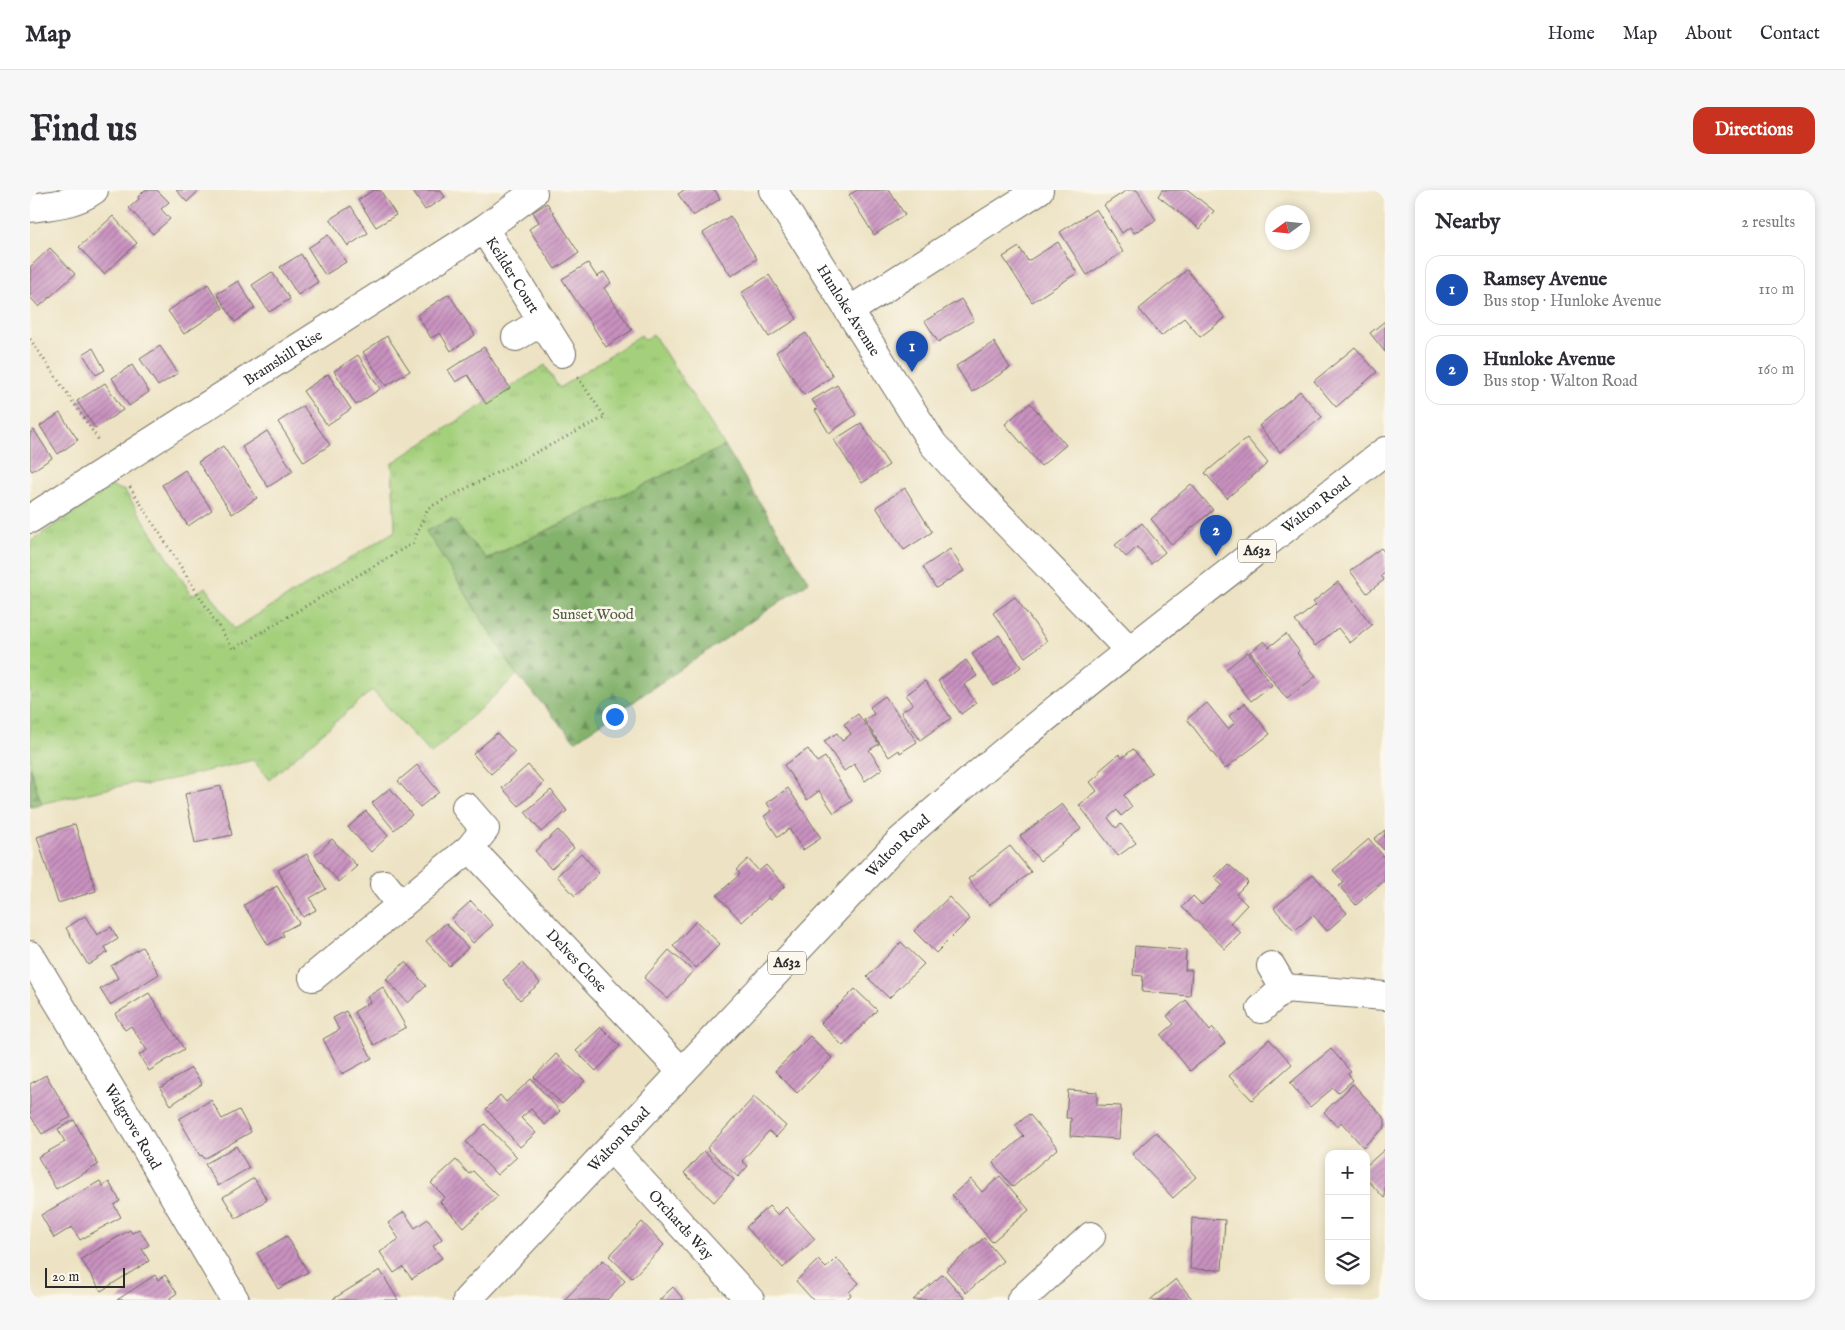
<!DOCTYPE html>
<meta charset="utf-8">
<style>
:root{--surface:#fff;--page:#f7f7f7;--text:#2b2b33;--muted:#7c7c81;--line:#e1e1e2;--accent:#c8321e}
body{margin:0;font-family:"IM FELL English",serif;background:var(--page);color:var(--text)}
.controls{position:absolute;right:15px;bottom:15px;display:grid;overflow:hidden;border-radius:10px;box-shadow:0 2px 8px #0003}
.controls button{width:45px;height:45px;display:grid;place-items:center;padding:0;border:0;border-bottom:1px solid var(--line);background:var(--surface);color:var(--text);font:25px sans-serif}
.compass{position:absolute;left:1235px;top:15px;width:45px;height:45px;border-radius:50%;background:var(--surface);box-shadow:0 2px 8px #0003;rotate:255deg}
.scale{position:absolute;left:15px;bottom:12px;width:80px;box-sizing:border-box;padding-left:5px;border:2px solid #2b2b2b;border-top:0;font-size:14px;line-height:18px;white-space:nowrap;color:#2b2b2b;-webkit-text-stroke:4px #fbf7ec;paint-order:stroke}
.you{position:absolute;left:584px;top:526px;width:18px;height:18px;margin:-12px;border:4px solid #fff;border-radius:50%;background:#1a73e8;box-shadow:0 0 0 8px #1a73e833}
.badge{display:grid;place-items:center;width:32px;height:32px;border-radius:50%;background:var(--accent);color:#fff;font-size:16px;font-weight:700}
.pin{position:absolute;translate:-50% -41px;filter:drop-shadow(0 1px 2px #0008)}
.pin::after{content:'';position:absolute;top:26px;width:18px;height:15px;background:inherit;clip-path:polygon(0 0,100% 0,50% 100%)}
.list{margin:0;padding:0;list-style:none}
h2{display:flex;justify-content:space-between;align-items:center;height:65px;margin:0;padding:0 20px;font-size:21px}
h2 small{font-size:16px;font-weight:400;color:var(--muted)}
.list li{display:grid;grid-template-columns:32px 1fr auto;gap:15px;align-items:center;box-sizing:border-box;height:70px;margin:0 10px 10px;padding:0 10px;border:1px solid var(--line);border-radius:15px}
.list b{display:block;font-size:19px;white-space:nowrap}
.list p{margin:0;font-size:16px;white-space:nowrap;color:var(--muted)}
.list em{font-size:16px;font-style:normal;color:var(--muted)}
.icon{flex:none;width:28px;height:28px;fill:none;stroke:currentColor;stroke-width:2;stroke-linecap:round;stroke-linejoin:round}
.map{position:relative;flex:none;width:1355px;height:1110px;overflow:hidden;border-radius:15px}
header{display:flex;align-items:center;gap:30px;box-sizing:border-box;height:70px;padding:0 25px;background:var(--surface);border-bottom:1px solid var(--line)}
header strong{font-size:24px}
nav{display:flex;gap:28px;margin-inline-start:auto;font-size:18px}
.intro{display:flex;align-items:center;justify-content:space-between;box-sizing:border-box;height:120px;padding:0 30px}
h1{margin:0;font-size:35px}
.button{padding:12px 22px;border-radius:15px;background:var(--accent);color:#fff;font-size:18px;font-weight:700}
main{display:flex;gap:30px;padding:0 30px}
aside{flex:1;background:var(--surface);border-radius:15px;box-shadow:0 2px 8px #0003}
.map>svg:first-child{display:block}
.grass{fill:url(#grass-tufts);stroke:#687e54}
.forest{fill:url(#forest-firs);stroke:#576e4c}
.building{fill:url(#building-hatch)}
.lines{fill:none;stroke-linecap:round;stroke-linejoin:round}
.minor-casing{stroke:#6f6b61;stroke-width:30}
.tertiary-casing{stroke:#6f6b61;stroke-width:30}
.primary-casing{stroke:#6f6b61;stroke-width:30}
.path{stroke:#6f6b61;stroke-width:3;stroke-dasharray:1 4;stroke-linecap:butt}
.minor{stroke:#fff;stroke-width:28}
.tertiary{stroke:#fff;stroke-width:28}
.primary{stroke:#fff;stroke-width:28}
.labels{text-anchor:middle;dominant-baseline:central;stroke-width:5;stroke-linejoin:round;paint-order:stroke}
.shield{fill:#fbf7ec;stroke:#696865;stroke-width:1}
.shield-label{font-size:14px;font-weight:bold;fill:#2b2b2b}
.street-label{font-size:15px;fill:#2b2b2b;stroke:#fbf7ec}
.park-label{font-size:15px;fill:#4f5d43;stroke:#fbf7ec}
</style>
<header>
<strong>Map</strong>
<nav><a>Home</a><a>Map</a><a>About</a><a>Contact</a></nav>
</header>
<div class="intro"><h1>Find us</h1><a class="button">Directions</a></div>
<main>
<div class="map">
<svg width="1355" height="1110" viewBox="0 0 1355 1110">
<defs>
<pattern id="grass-tufts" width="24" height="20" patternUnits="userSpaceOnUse" patternTransform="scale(1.25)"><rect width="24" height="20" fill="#a4d07c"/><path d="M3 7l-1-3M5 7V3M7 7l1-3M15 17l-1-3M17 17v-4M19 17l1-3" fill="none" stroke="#8db36b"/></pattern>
<pattern id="forest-firs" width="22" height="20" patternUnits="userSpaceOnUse" patternTransform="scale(1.25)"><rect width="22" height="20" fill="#83b26c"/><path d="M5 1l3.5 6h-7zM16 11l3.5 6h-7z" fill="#6b9159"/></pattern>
<pattern id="building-hatch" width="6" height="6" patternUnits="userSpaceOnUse" patternTransform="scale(1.25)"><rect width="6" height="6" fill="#c992c0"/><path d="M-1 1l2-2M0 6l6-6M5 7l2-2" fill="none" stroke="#a3779c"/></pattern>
</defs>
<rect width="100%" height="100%" fill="#fbf7ec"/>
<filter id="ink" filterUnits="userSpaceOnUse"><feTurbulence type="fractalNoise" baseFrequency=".02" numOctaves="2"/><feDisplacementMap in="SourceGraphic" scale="10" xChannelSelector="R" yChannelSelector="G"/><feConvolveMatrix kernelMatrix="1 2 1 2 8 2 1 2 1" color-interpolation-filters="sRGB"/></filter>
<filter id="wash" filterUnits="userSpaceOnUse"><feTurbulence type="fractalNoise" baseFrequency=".0096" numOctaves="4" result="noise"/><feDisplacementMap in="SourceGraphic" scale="20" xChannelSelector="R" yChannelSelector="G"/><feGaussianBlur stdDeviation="1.12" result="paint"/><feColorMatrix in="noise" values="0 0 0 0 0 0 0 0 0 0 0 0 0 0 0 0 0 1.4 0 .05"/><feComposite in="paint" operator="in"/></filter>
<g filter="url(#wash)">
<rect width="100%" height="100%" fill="#ede3c4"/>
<!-- grass -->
<path class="grass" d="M623,144l72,112 -239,113 -34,-40 -26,12 91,144 -86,79 -59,-64 -103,90 -16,-20 -106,25 -13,-2 -104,23v-264l81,-56 14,5 67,104 14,-8 28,42 161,-98 -3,-68 153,-98 14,23 82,-53 4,5z"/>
<!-- forest -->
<g class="forest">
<path d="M695,256l84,136 -234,159 -58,-66 -91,-144 26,-12 35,40z"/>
<path d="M0,578l12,36 -12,2z"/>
</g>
<g id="blocks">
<!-- building -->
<g class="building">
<path d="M115,0h12l12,12 -8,7 9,10 -17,15 -24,-26 10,-9 -1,-2z"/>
<path d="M146,0h24l-13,12z"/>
<path d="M344,0h6l16,25 -20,12 -18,-27z"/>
<path d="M382,0h28l5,7 -20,13z"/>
<path d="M654,0h31l5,9 -27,17 -15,-22z"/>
<path d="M827,0h32l16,25 -31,20 -25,-40z"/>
<path d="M1097,0h10l19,30 -22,13 -4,-6 -8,6 -18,-28z"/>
<path d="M1132,0h26l26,21 -14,18 -42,-33z"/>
<path d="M517,13l32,50 -24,16 -26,-40 10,-7 -6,-10z"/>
<path d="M321,16l17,27 -20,13 -18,-27z"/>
<path d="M1066,19l27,43 -36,23 -27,-43z"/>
<path d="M83,26l24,27 -33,31 -25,-27z"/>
<path d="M700,26l27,43 -26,17 -28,-43z"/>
<path d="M298,45l18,27 -21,13 -17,-27z"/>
<path d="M1028,52l19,31 -45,29 -29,-45 16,-10 9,14z"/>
<path d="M20,58l25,26 -36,33 -9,-10v-30z"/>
<path d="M271,64l17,28 -20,13 -18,-28z"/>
<path d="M558,73l9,14 7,-5 7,11 -7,5 28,42 -26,17 -44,-68z"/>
<path d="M1157,80l38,48 -25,19 -16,-19 -23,18 -22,-27z"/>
<path d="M242,82l18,27 -21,13 -17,-27z"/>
<path d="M739,85l28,44 -28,18 -28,-44z"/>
<path d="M208,91l17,27 -20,14 -18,-28z"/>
<path d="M178,94l15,24 -39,26 -16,-23z"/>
<path d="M419,104l26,41 -24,16 -11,-18 -9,5 -14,-23z"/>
<path d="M931,109l13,21 -36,22 -13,-21z"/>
<path d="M1355,131v31l-15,-19z"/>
<path d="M776,143l27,43 -29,19 -28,-43z"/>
<path d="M357,146l23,35 -24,15 -23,-34z"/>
<path d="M964,152l16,26 -38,24 -16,-26z"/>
<path d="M130,156l18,27 -20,13 -18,-27z"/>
<path d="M454,157l26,41 -24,16 -18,-29 -12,7 -8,-12z"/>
<path d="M1325,157l22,25 -41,35 -22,-26z"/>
<path d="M63,158l12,22 -9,5 -13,-21z"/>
<path d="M328,165l22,34 -24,16 -22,-34z"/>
<path d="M102,175l17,27 -20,14 -17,-28z"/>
<path d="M298,184l23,35 -24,16 -24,-34z"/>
<path d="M75,193l18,27 -28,18 -18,-27z"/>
<path d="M807,195l19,30 -27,18 -14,-23 3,-1 -6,-9z"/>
<path d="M1270,201l22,26 -42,35 -21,-26z"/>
<path d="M1000,213l36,42 -25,21 -36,-42z"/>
<path d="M273,216l27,39 -26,17 -26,-40z"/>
<path d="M30,223l18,27 -20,14 -18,-28z"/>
<path d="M831,233l28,42 -27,18 -28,-43z"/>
<path d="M4,240l18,28 -20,13 -2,-3v-35z"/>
<path d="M237,241l26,40 -25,16 -26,-40z"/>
<path d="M1217,248l21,25 -41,35 -22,-25z"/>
<path d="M193,256l34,52 -25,16 -34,-52z"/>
<path d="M155,280l27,40 -24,16 -26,-41z"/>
<path d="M1161,294l22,26 -41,35 -21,-26z"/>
<path d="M875,298l27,44 -28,18 -28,-43z"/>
<path d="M1112,333l23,29 -14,12 -14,-17 -11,10 -11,-12z"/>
<path d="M1351,358l4,5v20l-4,3 3,4 -17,13 -17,-22z"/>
<path d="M920,359l14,22 -28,17 -13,-21z"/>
<path d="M1308,392l34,43 -22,18 -12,-15 -23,18 -20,-25 21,-16 -3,-3z"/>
<path d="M985,407l32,44 -22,16 -32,-44z"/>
<path d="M1256,444l13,17 -2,2 19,23 -29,23 -37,-47 14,-11 5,6z"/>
<path d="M969,445l22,32 -27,19 -22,-32z"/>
<path d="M1218,462l24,33 -21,16 -25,-32z"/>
<path d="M936,470l11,16 -13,9 12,18 -15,11 -23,-33z"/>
<path d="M895,491l26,37 -31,22 -19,-28 12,-8 -7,-9z"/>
<path d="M855,506l32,46 -17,11 -1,-3 -10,7 -25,-37 10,-6 -4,-7z"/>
<path d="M1177,513l21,26 7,-6 -6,-7 16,-13 25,31 -45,35 -38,-50z"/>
<path d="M828,524l21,30 -10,6 13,19 -17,12 -11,-17 -10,7 -20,-30 13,-8 5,8 9,-7 -7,-10z"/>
<path d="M467,543l18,19 -24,22 -18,-20z"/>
<path d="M778,559l9,13 8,-5 27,44 -18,12 -15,-22 -12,9 -23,-35z"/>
<path d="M1103,559l19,24 -28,22 8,12 -11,9 -4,-6 -9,8 8,10 5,-4 15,19 -18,13 -39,-51 18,-14 -7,-9 11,-9 -2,-2 20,-17 3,4z"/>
<path d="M387,575l22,27 -19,15 -22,-26z"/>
<path d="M498,575l16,18 -25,23 -17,-18z"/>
<path d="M191,596l11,49 -37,8 -10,-49z"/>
<path d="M360,598l22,27 -18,15 -22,-27z"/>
<path d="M758,598l33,50 -18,12 -14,-21 -11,8 -14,-21 8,-5 -5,-8z"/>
<path d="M521,600l16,21 -26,21 -16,-20z"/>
<path d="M1032,614l19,25 -41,32 -20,-25z"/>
<path d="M336,621l22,25 -17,16 -23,-25z"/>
<path d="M45,634l21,67 -38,12 -21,-66z"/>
<path d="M528,640l16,18 -23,21 -16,-18z"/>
<path d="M1355,640v21l-11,-12z"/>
<path d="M302,649l25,27 -18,16 -24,-27z"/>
<path d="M1339,649l16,19v22l-29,25 -17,-19 5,-3 -11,-13z"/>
<path d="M980,656l21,26 -42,33 -21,-26z"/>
<path d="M551,663l18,20 -24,23 -18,-20z"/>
<path d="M277,664l19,35 -16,9 6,12 -13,7 -25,-47z"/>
<path d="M718,669l11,12 7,-6 19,21 -15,14 -2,-2 -26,24 -25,-27 23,-21 -4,-4z"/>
<path d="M1198,674l20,18 -12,12 11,11 -17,18 11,10 -16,16 -43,-42 11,-11 9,9 20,-20 -8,-7z"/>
<path d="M1283,684l34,39 -20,18 -14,-16 -19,16 -20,-23z"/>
<path d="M247,696l22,37 -17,9 2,4 -16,9 -24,-40z"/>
<path d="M919,707l21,22 -34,34 -22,-22z"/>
<path d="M441,711l22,24 -20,18 -22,-24z"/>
<path d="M55,726l12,19 14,-8 7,12 -13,8 3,5 -20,13 -22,-37z"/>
<path d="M666,731l24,23 -24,24 -23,-22z"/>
<path d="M416,733l22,25 -19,18 -23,-25z"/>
<path d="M871,752l23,22 -35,34 -22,-21z"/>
<path d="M1105,756l51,4 -1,20h7l-2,26 -48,-4 1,-16 -10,-1z"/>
<path d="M112,757l17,27 -49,31 -10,-16 18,-11 -7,-12z"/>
<path d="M639,760l24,21 -25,28 -24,-21z"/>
<path d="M375,772l21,24 -18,17 -22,-24z"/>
<path d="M492,773l18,20 -20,17 -17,-20z"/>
<path d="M353,797l23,40 -32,18 -20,-33 16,-10 -3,-5z"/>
<path d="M825,799l22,21 -34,36 -22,-23z"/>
<path d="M119,803l35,56 -35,22 -10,-16 8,-5 -16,-24 -6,4 -10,-16z"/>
<path d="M1156,810l24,31 3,-3 12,15 -35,28 -29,-36 13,-11 -7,-8z"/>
<path d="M316,821l26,47 -30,16 -19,-35 16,-9 -6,-12z"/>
<path d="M571,837l19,19 -24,25 -20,-20z"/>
<path d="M780,846l22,22 -35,35 -22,-22z"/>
<path d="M1239,849l23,25 -40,36 -23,-24z"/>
<path d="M1301,859l20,23 -3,2 5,6 -15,13 -5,-5 -23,19 -20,-24z"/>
<path d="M526,864l29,27 -23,23 -28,-27z"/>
<path d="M161,878l11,16 -31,21 -11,-17z"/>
<path d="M16,885l25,42 -29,17 -12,-19v-31z"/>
<path d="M501,889l29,32 -15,14 -14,-16 -10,9 15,15 -16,14 -34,-38 14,-14 6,7z"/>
<path d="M1323,894l32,35v8l-22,20 -22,-25 -4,5 -13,-15z"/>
<path d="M1038,900l29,2v13l24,1 -2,33 -49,-3 1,-18h-5z"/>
<path d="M724,907l32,29 -10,11 -7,-6 -27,30 6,5 -10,11 -31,-29z"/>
<path d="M181,910l11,19 17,-9 12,22 -47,27 -2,-4 -2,1 -21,-37z"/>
<path d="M999,924l29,34 -45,39 -20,-24 31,-27 -9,-10z"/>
<path d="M44,930l24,45 -42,24 -18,-32 27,-15 -7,-13z"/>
<path d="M455,934l32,33 -20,18 -31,-33z"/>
<path d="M1126,942l40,45 -23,21 -41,-44z"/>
<path d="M206,956l13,22 -31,18 -13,-22z"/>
<path d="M1355,959v48l-1,1 -18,-20v-12z"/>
<path d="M674,961l30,29 -20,22 -30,-29z"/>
<path d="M426,970l13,14 4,-3 25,25 -34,32 -24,-26 5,-5 -14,-14z"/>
<path d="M970,986l29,34 -37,32 -40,-47 19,-16 11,13z"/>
<path d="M224,988l13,22 -31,18 -13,-21z"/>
<path d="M70,991l3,5 6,-4 11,19 -6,4 7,12 -41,23 -8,-13 -18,11 -13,-23z"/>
<path d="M739,1016l9,9 8,-8 29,32 -32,29 -37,-41z"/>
<path d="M374,1022l11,16 13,-9 14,20 -9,7 9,12 -30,21 -9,-12 -9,6 -14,-21 19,-13 -11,-16z"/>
<path d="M1162,1028l33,2 -3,50 -32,-1z"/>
<path d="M612,1032l22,23 -32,33 -23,-22z"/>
<path d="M109,1039l10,16 -7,4 7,12 -48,30 -20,-32 49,-29 2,3z"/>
<path d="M257,1046l21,36 -30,17 -21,-36z"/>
<path d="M954,1048l19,23 -37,32 -20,-23z"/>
<path d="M806,1068l23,25 -10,9 2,3 -5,5h-33l-17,-19 22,-21 8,8z"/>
<path d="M573,1070l22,21 -18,19h-43z"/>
<path d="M350,1080l18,30h-64l-1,-1z"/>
<path d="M913,1084l22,25 -52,1 11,-10z"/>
<path d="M125,1085l3,5 7,-5 12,18 -7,5 1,2h-54z"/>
<path d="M1146,1089l17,21h-43l6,-5z"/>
<path d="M643,1097l11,13h-25z"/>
</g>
</g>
</g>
<g filter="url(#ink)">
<use href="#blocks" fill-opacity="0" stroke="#6f6b61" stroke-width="1"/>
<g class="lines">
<defs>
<g id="minor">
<path d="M0,18c22,-3 45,-4 64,-18"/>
<path id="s1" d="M454,39l78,124"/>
<path d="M819,121l190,-121"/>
<path d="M486,147l25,-15"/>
<path id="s2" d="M0,329l454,-290 49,-36"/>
<path id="s3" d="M440,658l212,224"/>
<path d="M354,694l17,21"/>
<path id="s4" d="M0,765l94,156 111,189"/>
<path d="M283,787l157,-129 15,-19 -19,-22"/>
<path d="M1254,798l101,8"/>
<path d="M1231,819l23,-21 -13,-22"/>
<path id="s5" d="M581,958l139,152"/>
<path d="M991,1110l70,-64"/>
</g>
<g id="tertiary">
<path id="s6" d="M743,0l160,254 39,43 157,163"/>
</g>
<g id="primary">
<path id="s7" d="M437,1110l432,-458c156,-138 322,-263 486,-391"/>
</g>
</defs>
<!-- minor casing -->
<use href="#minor" class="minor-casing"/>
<!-- tertiary casing -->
<use href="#tertiary" class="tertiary-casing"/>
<!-- primary casing -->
<use href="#primary" class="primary-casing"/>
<!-- path -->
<g class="path">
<path d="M0,149l70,103"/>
<path d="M100,297l103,162 180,-106 15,-35 177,-91 -29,-42"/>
</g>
<!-- minor -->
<use href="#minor" class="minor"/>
<!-- tertiary -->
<use href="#tertiary" class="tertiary"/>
<!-- primary -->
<use href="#primary" class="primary"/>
</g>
</g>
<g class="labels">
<!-- shield labels -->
<g class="shield">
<rect x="1208" y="349.5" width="38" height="23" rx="4"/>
<rect x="738" y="761.5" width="38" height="23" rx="4"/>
</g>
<g class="shield-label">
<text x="1227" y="361">A632</text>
<text x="757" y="773">A632</text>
</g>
<!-- street labels -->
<g class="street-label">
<text stroke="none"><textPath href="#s1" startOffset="54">Keilder Court</textPath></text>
<text stroke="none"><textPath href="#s6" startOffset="142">Hunloke Avenue</textPath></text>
<text stroke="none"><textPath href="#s2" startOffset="300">Bramshill Rise</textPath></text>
<text stroke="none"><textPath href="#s7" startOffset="1166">Walton Road</textPath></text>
<text stroke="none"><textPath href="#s7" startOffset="626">Walton Road</textPath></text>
<text stroke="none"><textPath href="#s3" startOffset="155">Delves Close</textPath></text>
<text stroke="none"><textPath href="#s4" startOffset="200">Walgrove Road</textPath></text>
<text stroke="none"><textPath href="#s7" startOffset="221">Walton Road</textPath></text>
<text stroke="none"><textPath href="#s5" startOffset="104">Orchards Way</textPath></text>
</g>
<!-- park labels -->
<g class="park-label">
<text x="563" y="424">Sunset Wood</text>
</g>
</g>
</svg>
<div class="controls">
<button>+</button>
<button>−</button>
<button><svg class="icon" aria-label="layers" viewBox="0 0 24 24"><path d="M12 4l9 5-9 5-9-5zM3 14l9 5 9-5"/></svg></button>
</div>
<svg class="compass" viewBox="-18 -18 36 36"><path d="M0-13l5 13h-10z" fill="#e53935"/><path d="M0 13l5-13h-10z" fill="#7c7c81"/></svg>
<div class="scale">20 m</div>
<div class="you"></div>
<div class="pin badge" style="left:882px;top:182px;background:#1a4fb4">1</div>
<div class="pin badge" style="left:1186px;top:366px;background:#1a4fb4">2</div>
</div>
<aside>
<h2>Nearby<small>2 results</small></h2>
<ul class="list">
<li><span class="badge" style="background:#1a4fb4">1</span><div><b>Ramsey Avenue</b><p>Bus stop · Hunloke Avenue</p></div><em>110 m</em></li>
<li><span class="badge" style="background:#1a4fb4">2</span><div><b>Hunloke Avenue</b><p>Bus stop · Walton Road</p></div><em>160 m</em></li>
</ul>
</aside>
</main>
